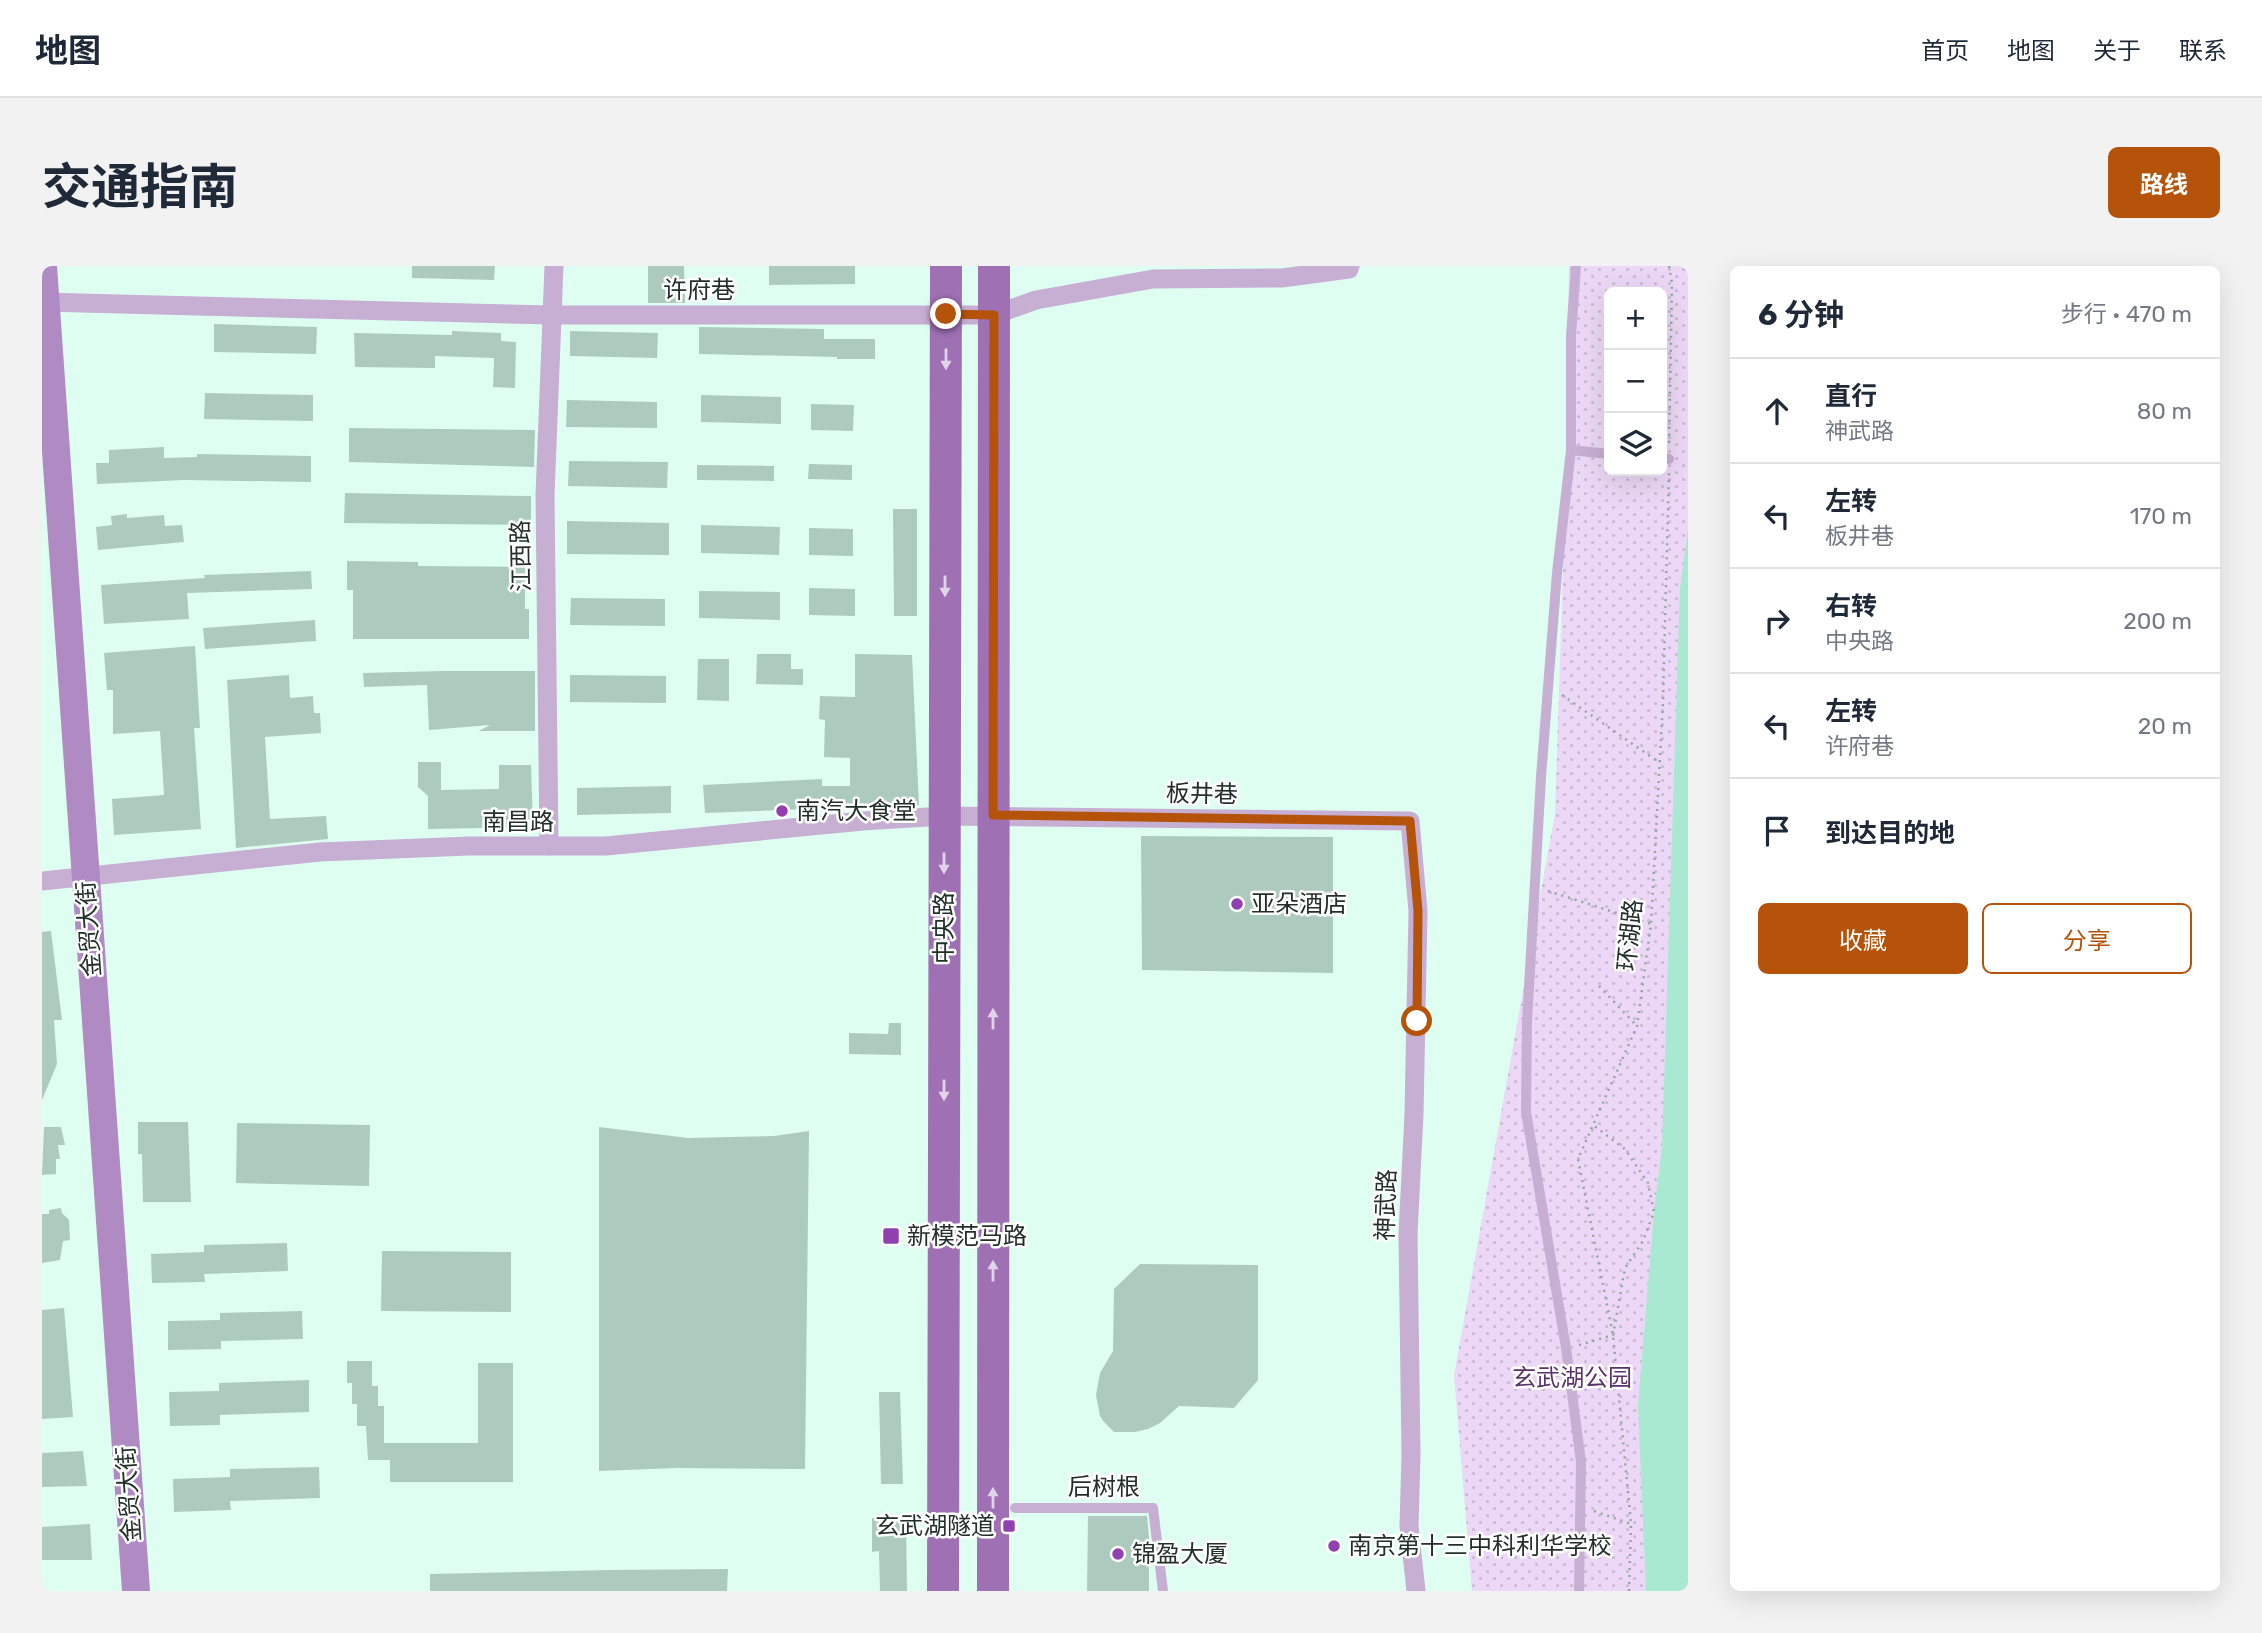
<!DOCTYPE html>
<html lang="zh">
<meta charset="utf-8">
<style>
:root{--surface:#fff;--page:#f2f2f3;--text:#1f2937;--muted:#747a83;--line:#e0e1e3;--accent:#b45309}
body{margin:0;font-family:Rubik,"Noto Sans SC",sans-serif;background:var(--page);color:var(--text)}
.controls{position:absolute;right:21px;top:21px;display:grid;overflow:hidden;border-radius:10px;box-shadow:0 7px 28px #0002}
.controls button{width:63px;height:63px;display:grid;place-items:center;padding:0;border:0;border-bottom:2px solid var(--line);background:var(--surface);color:var(--text);font:35px sans-serif}
.stop{position:absolute;width:21px;height:21px;margin:-16px;border:5px solid #b45309;border-radius:50%;background:#fff}
.stop.end{background:#b45309;border-color:#fff;box-shadow:0 2px 7px #0008}
.list{margin:0;padding:0;list-style:none}
h2{display:flex;justify-content:space-between;align-items:center;height:91px;margin:0;padding:0 28px;font-size:30px}
h2 small{font-size:23px;font-weight:400;color:var(--muted)}
.list li{display:grid;grid-template-columns:46px 1fr auto;gap:21px;align-items:center;box-sizing:border-box;height:105px;padding:0 28px;border-top:2px solid var(--line)}
.list b{display:block;font-size:26px;white-space:nowrap}
.list p{margin:0;font-size:23px;white-space:nowrap;color:var(--muted)}
.list em{font-size:23px;font-style:normal;color:var(--muted)}
.actions{display:flex;gap:14px;padding:21px 28px}
.actions a{flex:1;padding:16px 0;border:2px solid var(--accent);border-radius:10px;text-align:center;font-size:24px;color:var(--accent)}
.actions .main{background:var(--accent);color:#fff}
.icon{flex:none;width:38px;height:38px;fill:none;stroke:currentColor;stroke-width:2;stroke-linecap:round;stroke-linejoin:round}
.map{position:relative;flex:none;width:1646px;height:1325px;overflow:hidden;border-radius:10px}
header{display:flex;align-items:center;gap:42px;box-sizing:border-box;height:98px;padding:0 35px;background:var(--surface);border-bottom:2px solid var(--line)}
header strong{font-size:33px}
nav{display:flex;gap:38px;margin-inline-start:auto;font-size:24px}
.intro{display:flex;align-items:center;justify-content:space-between;box-sizing:border-box;height:168px;padding:0 42px}
h1{margin:0;font-size:49px}
.button{padding:18px 32px;border-radius:10px;background:var(--accent);color:#fff;font-size:24px;font-weight:700}
main{display:flex;gap:42px;padding:0 42px}
aside{flex:1;background:var(--surface);border-radius:10px;box-shadow:0 7px 28px #0002}
.map>svg:first-child{display:block}
.park{fill:url(#park-dots);fill-rule:evenodd}
.water{fill:#a9e8d1}
.building{fill:#adcabe}
.lines{fill:none;stroke-linecap:round;stroke-linejoin:round}
.path{stroke:#90a79e;stroke-width:2.5;stroke-dasharray:2 5;stroke-linecap:butt}
.lane{stroke:#c7aed3;stroke-width:10}
.street{stroke:#c7aed3;stroke-width:19}
.secondary{stroke:#b08ac2;stroke-width:28}
.primary{stroke:#9f70b4;stroke-width:32}
.oneway{fill:#e2d4e8}
.route{stroke:#b45309;stroke-width:9}
.poi-dot{fill:#9040b0;stroke:#fff;stroke-width:2.5}
.labels{text-anchor:middle;dominant-baseline:central;stroke-width:5;stroke-linejoin:round;paint-order:stroke}
.street-label{font-size:24px;fill:#232f2a;stroke:#fff}
.poi-label{font-size:24px;fill:#232f2a;stroke:#fff;text-anchor:start}
.park-label{font-size:24px;fill:#5a336b;stroke:#fff}
</style>
<header>
<strong>地图</strong>
<nav><a>首页</a><a>地图</a><a>关于</a><a>联系</a></nav>
</header>
<div class="intro"><h1>交通指南</h1><a class="button">路线</a></div>
<main>
<div class="map">
<svg width="1646" height="1325" viewBox="0 0 1646 1325">
<defs>
<pattern id="park-dots" width="8" height="8" patternUnits="userSpaceOnUse" patternTransform="scale(1.75)"><rect width="8" height="8" fill="#ecd8f6"/><path d="M2 2h.1M6 6h.1" fill="none" stroke="#cabad3" stroke-width="1.8" stroke-linecap="round"/></pattern>
</defs>
<rect width="100%" height="100%" fill="#dffef2"/>
<!-- park -->
<path class="park" d="M1527,0h119v1325h-216l-18,-216 101,-562 10,-308zM1567,26h53v179h-53z"/>
<!-- water -->
<path class="water" d="M1646,264v1061h-42l-8,-185 16,-194 8,-66 18,-558z"/>
<!-- building -->
<g class="building">
<path d="M370,0h83l-1,14 -82,-2z"/>
<path d="M606,0h36l1,37h-37z"/>
<path d="M727,0h86v18l-86,1z"/>
<path d="M172,58l103,3 -1,27 -102,-2z"/>
<path d="M657,61l125,2v10h51v20h-38v-2l-138,-3z"/>
<path d="M410,65l49,2v8l15,1 -1,46 -22,-1 1,-29 -59,-2v12l-80,-1 -1,-34 98,2z"/>
<path d="M528,65l88,2 -1,25 -87,-2z"/>
<path d="M163,127l108,2v26l-109,-2z"/>
<path d="M659,129l80,2v27l-80,-2z"/>
<path d="M525,134l90,2v26l-91,-1z"/>
<path d="M769,138l43,1 -1,26 -42,-1z"/>
<path d="M307,162l186,2 -1,37 -185,-5z"/>
<path d="M122,181v11l33,-1v-3l114,2v26l-127,-2 -87,4 -1,-21h13v-13z"/>
<path d="M527,195l99,1 -1,26 -99,-2z"/>
<path d="M767,198l43,1v15l-44,-1z"/>
<path d="M655,199l77,1v15l-77,-1z"/>
<path d="M303,227l186,3v29l-187,-2z"/>
<path d="M851,243h24v107h-23z"/>
<path d="M85,248v4l37,-3 1,11 17,-1 2,17 -86,8 -2,-23 16,-2 -1,-9z"/>
<path d="M525,255l102,2v32l-102,-1z"/>
<path d="M659,259l79,2 -1,28 -78,-2z"/>
<path d="M767,262l44,1v27l-44,-1z"/>
<path d="M305,295l71,1v4l107,1v42h4v30h-176v-49h-6z"/>
<path d="M269,305l1,18 -125,4 2,26 -85,5 -3,-39 104,-7 -1,-3z"/>
<path d="M767,322l46,1v27l-46,-1z"/>
<path d="M657,325l81,1v28l-81,-2z"/>
<path d="M529,332l94,1v27l-95,-1z"/>
<path d="M273,354l1,21 -111,8 -2,-21z"/>
<path d="M153,380l5,82h-6l7,101 -87,6 -2,-36 52,-4 -4,-64 -47,3v-44h-6l-3,-37z"/>
<path d="M715,388h34v15h12v16l-47,-1z"/>
<path d="M813,388l57,1 7,150 -214,8 -2,-28 119,-6v7h28v-28l-26,-1 1,-37 -6,-1 1,-23 35,1z"/>
<path d="M656,393h31v42l-32,-1z"/>
<path d="M400,405h93v60h-56l11,-6 -61,5 -2,-45 -63,2 -1,-14z"/>
<path d="M247,409l1,23 23,-2 1,17h6l1,20 -56,4 5,82 56,-3 2,23 -92,9 -9,-168z"/>
<path d="M528,409l96,1v27l-96,-1z"/>
<path d="M376,496h23v28l58,-1v-24h32l2,62 -105,2v-33l-10,-9z"/>
<path d="M629,520v27l-94,2v-27z"/>
<path d="M1099,570l192,1v136l-191,-3z"/>
<path d="M9,665l11,89h-8l3,44 -15,36v-168z"/>
<path d="M847,757h12v32l-52,-1v-21l39,1z"/>
<path d="M96,856h50l3,80h-48l-1,-48h-4z"/>
<path d="M195,857l133,2 -1,61 -133,-3z"/>
<path d="M2,861h17l4,18h-7l2,14h-4v15l-14,1z"/>
<path d="M557,861l89,11 86,-2 35,-5 -4,338 -129,-1 -77,3z"/>
<path d="M19,942l1,5 7,7 1,20 -7,1 -3,19 -18,3v-49h7v-4z"/>
<path d="M245,977l1,28 -84,3 1,8 -53,1 -1,-29 53,-2v-7z"/>
<path d="M340,985l129,1v60l-130,-1z"/>
<path d="M1098,998l118,1v115l-24,28 -55,-2 -19,17 -12,6 -13,3h-21l-10,-10 -4,-6 -4,-21 4,-22 13,-22 1,-62z"/>
<path d="M22,1042l9,109 -31,2v-109z"/>
<path d="M260,1045l1,28 -82,2v8l-53,1v-29l52,-1v-7z"/>
<path d="M305,1095h25v25h6v20h6v37h94v-80h35v119h-123v-22h-22l-2,-34h-9v-22h-5v-21h-5z"/>
<path d="M267,1114v32l-89,3v10l-50,1 -1,-34 50,-1v-8z"/>
<path d="M837,1126h21l3,92h-22z"/>
<path d="M41,1185l4,35 -45,1v-34z"/>
<path d="M277,1201l1,31 -90,3 1,9 -57,2 -1,-33 57,-2v-8z"/>
<path d="M1046,1250h59l2,21v54h-62z"/>
<path d="M830,1252h34l1,73h-27l-1,-40 -7,1z"/>
<path d="M48,1258l2,36h-50v-33z"/>
<path d="M686,1303l-1,22h-297v-17l180,-4z"/>
</g>
<g class="lines">
<!-- path -->
<g class="path">
<path d="M1627,0l3,17 -3,164"/>
<path d="M1520,429l98,68"/>
<path d="M1506,625l103,33"/>
<path d="M1557,720l38,40"/>
<path d="M1537,1079l34,-10 12,-67 18,-27 11,-29 -6,-29 -23,-34 -32,-24"/>
<path d="M1552,1245l37,13"/>
<path d="M1587,1325l2,-67 -18,-189 -35,-176 59,-133 14,-102 12,-223 6,-230"/>
</g>
<!-- lane -->
<g class="lane">
<path d="M1534,0l-5,70v114l-14,123 -16,204 -14,245 -1,90 40,236 15,114 -2,129"/>
<path d="M1529,184l38,4"/>
<path d="M1620,192l7,1"/>
<path d="M973,1242h138l10,83"/>
</g>
<!-- street -->
<g class="street">
<path d="M0,36l509,13h443l42,-15 117,-21 129,-1 67,-9 1,-3"/>
<path d="M507,580l-4,-351 9,-229"/>
<path d="M0,615l278,-29 149,-6h137l257,-25 81,-5 466,5 8,90 -4,203 -6,120 3,221 -2,71 7,65"/>
</g>
<!-- secondary -->
<path class="secondary" d="M1,0l93,1325"/>
<!-- primary -->
<g class="primary">
<path d="M901,1325l3,-1325"/>
<path d="M951,1325l1,-1325"/>
</g>
</g>
<!-- one-way arrows -->
<defs><path id="oneway-solid" d="M-6-.8H1V-3.2L6.5 0L1 3.2V.8H-6Z" transform="scale(1.75)"/></defs>
<g class="oneway">
<use href="#oneway-solid" transform="translate(904 93) rotate(90)"/>
<use href="#oneway-solid" transform="translate(903 320) rotate(90)"/>
<use href="#oneway-solid" transform="translate(902 597) rotate(90)"/>
<use href="#oneway-solid" transform="translate(951 753) rotate(-90)"/>
<use href="#oneway-solid" transform="translate(902 824) rotate(90)"/>
<use href="#oneway-solid" transform="translate(951 1005) rotate(-90)"/>
<use href="#oneway-solid" transform="translate(951 1232) rotate(-90)"/>
</g>
<g class="lines">
<!-- route -->
<path class="route" d="M904,48l48,1 -1,500 417,6 8,90 -1,110"/>
</g>
<!-- markers -->
<g class="poi-dot">
<circle cx="740" cy="545" r="7"/>
<circle cx="1195" cy="638" r="7"/>
<rect x="840" y="961" width="18" height="18" rx="3.5"/>
<rect x="960" y="1253" width="14" height="14" rx="3.5"/>
<circle cx="1292" cy="1280" r="7"/>
<circle cx="1076" cy="1288" r="7"/>
</g>
<g class="labels">
<!-- street labels -->
<g class="street-label">
<text x="657" y="24">许府巷</text>
<text transform="translate(479 290) rotate(-91)">江西路</text>
<text transform="translate(1160 528) rotate(1)">板井巷</text>
<text x="476" y="556">南昌路</text>
<text transform="translate(902 662) rotate(-90)">中央路</text>
<text transform="translate(47 663) rotate(-94)">金贸大街</text>
<text transform="translate(1588 669) rotate(-84)">环湖路</text>
<text transform="translate(1344 939) rotate(-88)">神武路</text>
<text x="1062" y="1221">后树根</text>
<text transform="translate(87 1228) rotate(-94)">金贸大街</text>
</g>
<!-- poi labels -->
<g class="poi-label">
<text x="754" y="545">南汽大食堂</text>
<text x="1209" y="638">亚朵酒店</text>
<text x="865" y="970">新模范马路</text>
<text x="953" y="1260" text-anchor="end">玄武湖隧道</text>
<text x="1306" y="1280">南京第十三中科利华学校</text>
<text x="1090" y="1288">锦盈大厦</text>
</g>
<!-- park labels -->
<g class="park-label">
<text x="1530" y="1112">玄武湖公园</text>
</g>
</g>
</svg>
<div class="controls">
<button>+</button>
<button>−</button>
<button><svg class="icon" aria-label="layers" viewBox="0 0 24 24"><path d="M12 4l9 5-9 5-9-5zM3 14l9 5 9-5"/></svg></button>
</div>
<div class="stop" style="left:1375px;top:755px"></div>
<div class="stop end" style="left:904px;top:48px"></div>
</div>
<aside>
<h2>6 分钟<small>步行 · 470 m</small></h2>
<ul class="list">
<li><svg class="icon" aria-label="ahead" viewBox="0 0 24 24"><path d="M12 20V5M6 11l6-6 6 6"/></svg><div><b>直行</b><p>神武路</p></div><em>80 m</em></li>
<li><svg class="icon" aria-label="left" viewBox="0 0 24 24"><path d="M17 20v-9H6M10 6l-5 5 5 5"/></svg><div><b>左转</b><p>板井巷</p></div><em>170 m</em></li>
<li><svg class="icon" aria-label="right" viewBox="0 0 24 24"><path d="M7 20v-9h11M14 6l5 5-5 5"/></svg><div><b>右转</b><p>中央路</p></div><em>200 m</em></li>
<li><svg class="icon" aria-label="left" viewBox="0 0 24 24"><path d="M17 20v-9H6M10 6l-5 5 5 5"/></svg><div><b>左转</b><p>许府巷</p></div><em>20 m</em></li>
<li><svg class="icon" aria-label="arrive" viewBox="0 0 24 24"><path d="M6 21V4h12l-3 4 3 4H6"/></svg><div><b>到达目的地</b></div></li>
</ul>
<div class="actions"><a class="main">收藏</a><a>分享</a></div>
</aside>
</main>
